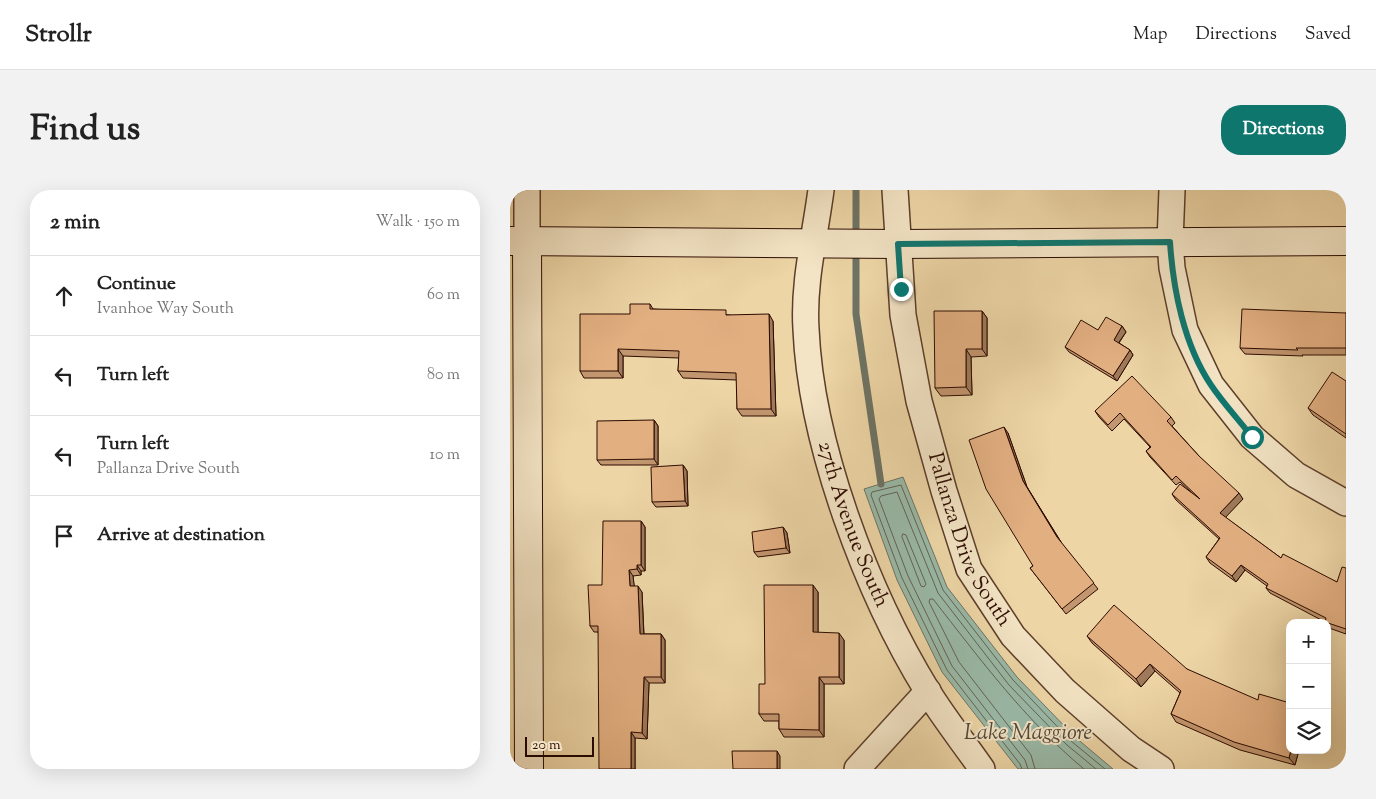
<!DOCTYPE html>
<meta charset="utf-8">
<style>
:root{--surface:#fff;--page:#f2f2f2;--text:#222;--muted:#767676;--line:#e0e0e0;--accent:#0f766e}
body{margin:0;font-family:"Sorts Mill Goudy",serif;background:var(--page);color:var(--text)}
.controls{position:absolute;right:15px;bottom:15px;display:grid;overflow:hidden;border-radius:10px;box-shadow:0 5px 20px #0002}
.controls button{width:45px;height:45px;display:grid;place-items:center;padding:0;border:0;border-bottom:1px solid var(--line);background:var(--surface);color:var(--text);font:25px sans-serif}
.scale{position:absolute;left:15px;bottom:12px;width:69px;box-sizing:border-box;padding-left:5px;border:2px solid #2c0b00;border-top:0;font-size:14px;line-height:18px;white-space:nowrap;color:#2c0b00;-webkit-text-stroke:4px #f3e4c5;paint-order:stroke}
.stop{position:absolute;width:15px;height:15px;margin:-11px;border:4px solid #0f766e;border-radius:50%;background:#fff}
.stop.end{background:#0f766e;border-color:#fff;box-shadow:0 1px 5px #0008}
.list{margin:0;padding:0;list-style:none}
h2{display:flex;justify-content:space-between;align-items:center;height:65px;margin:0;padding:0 20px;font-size:21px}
h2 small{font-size:16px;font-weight:400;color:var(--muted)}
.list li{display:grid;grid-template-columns:32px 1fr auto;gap:15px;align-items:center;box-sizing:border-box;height:80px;padding:0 20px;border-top:1px solid var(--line)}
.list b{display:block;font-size:19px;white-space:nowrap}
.list p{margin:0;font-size:16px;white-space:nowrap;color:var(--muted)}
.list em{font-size:16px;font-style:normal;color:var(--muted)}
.icon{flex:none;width:28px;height:28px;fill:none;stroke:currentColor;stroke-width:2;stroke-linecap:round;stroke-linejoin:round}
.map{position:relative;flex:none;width:836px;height:579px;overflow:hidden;border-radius:20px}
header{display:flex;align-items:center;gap:30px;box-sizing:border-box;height:70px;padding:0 25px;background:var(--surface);border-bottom:1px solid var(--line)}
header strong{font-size:24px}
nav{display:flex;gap:28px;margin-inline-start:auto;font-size:18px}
.intro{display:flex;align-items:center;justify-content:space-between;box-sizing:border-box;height:120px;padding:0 30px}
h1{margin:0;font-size:35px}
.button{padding:12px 22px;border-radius:20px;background:var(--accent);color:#fff;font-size:18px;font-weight:700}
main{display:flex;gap:30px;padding:0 30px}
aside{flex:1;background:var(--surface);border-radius:20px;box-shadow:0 5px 20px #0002}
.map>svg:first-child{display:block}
.water{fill:#99b9a7;stroke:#6d7364}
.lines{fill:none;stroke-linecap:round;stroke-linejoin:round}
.shore{stroke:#626254;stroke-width:1}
.stream{stroke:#6d7364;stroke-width:7}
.street-casing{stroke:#5c3e2a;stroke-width:28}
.secondary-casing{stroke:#2c0b00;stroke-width:30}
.street{stroke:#f3e4c5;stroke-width:25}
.secondary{stroke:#f3e4c5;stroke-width:28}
.wall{fill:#c2966f;stroke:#2c0b00}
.shaded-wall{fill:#9e7a5a;stroke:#2c0b00}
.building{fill:#e2af81;stroke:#2c0b00}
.route{stroke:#0f766e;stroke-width:6}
.labels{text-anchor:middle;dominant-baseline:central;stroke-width:4;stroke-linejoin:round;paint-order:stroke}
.street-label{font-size:21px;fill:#2c0b00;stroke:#f3e4c5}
.water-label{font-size:22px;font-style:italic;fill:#52483a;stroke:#f3e4c5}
</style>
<header>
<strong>Strollr</strong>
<nav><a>Map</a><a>Directions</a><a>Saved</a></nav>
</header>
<div class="intro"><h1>Find us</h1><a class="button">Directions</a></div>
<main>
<aside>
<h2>2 min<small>Walk · 150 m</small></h2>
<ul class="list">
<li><svg class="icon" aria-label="ahead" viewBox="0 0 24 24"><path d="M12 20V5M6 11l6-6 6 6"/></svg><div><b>Continue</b><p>Ivanhoe Way South</p></div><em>60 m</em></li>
<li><svg class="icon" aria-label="left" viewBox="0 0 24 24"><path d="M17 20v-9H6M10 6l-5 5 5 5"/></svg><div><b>Turn left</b></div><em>80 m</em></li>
<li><svg class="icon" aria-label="left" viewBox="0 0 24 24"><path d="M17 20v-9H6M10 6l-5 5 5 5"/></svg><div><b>Turn left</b><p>Pallanza Drive South</p></div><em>10 m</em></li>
<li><svg class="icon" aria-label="arrive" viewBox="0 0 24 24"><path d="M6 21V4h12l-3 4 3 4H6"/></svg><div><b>Arrive at destination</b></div></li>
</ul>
</aside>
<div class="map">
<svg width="836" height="579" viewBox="0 0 836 579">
<rect width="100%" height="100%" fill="#edd5a6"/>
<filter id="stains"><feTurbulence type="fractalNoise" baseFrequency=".004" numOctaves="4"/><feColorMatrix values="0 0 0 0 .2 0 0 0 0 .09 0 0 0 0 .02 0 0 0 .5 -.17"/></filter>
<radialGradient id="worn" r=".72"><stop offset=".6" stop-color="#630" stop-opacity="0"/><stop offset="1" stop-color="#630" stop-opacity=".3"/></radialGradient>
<!-- water -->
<path class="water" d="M393,287l44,110 70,90 58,60 38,32h-95l-76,-97 -45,-92 -33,-91z"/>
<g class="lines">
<!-- shore -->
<g class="shore">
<path d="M393,344l3,1 20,49 -2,3 -3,-1 -19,-49z"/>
<path d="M512,579l-2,-5 -73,-94 -45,-92 -31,-83 1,-3 29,-7 42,105 70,90 58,61 34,28"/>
<path d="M518,579l-3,-9 -73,-94 -44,-90 -29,-77 2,-3 16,-4 41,101 71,92 58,60 29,24"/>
<path d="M525,579l-4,-14 -72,-93 -30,-60 1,-3h3c47,60 92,121 151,170"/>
</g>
<!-- stream -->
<g class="stream">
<path d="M346,0v48"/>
<path d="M346,58v66l25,170"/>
</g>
<defs>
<g id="street">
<path d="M17,0v51"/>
<path id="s1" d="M311,0c-6,46 -18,93 -15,139 5,116 61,264 122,363 16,26 36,51 54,77"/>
<path id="s2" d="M385,0l8,125 16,86 25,90 25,78 44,67 52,55 66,58 30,20"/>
<path d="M662,0l-2,52 2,26 13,62 26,55 41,52 44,38 50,28"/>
<path d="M347,579l71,-78"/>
</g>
<g id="secondary">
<path d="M0,51l388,3 448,-3"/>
<path d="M17,51l2,528"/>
</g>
</defs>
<!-- street casing -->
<use href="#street" class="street-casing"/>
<!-- secondary casing -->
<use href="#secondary" class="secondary-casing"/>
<!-- street -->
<use href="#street" class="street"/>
<!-- secondary -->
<use href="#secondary" class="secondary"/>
</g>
<!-- wall -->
<g class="wall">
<path d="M140,114l3,5 76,6 44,6 3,95h-34l-5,-7v-29l-54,-2 -5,-7 1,-13 -56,-2v22h-39l-4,-7 50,-57z"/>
<path d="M472,121l5,7v38l-16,1 1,38 -31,1 -6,-8z"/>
<path d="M836,123v42h-44l1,1 -58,-2 -5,-6z"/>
<path d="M612,136l4,6 -7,11 11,7 3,5 -16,26 -48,-29 -4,-5 33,-17z"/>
<path d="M836,191v57l-33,-23 -5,-7z"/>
<path d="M585,221l76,6 4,6 -3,3 27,30 44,43 -18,18 56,41 56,24 9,-14v66l-17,-6 -2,-2v-3l-57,-30 -4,-5 1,-2 -22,-16 -9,12 -26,-19 -4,-6 13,-18 -43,-39 -4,-6 19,-2 -11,-10 -4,3 -26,-28 -4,-6 4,-4 -26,-28 -12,12 -13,-14z"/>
<path d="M144,230l4,6v39h-57l-4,-5z"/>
<path d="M498,243l19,54 32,53 39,49 -32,25 -36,-46 3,-2z"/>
<path d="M173,275l4,6 1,35 -32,1 -4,-5z"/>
<path d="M131,331l4,6v44h-4v4l-8,1 1,10 8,6 2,42h17l4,6v43h-16l-2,56 -12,-1v31l-37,-137h-4l-4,-6 12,-41z"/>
<path d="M273,337l4,6 3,20 -32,4 -4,-5z"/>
<path d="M308,402v41l26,7v44h-20v53h-40l-5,-8v-8h-15l-5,-7 6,-30z"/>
<path d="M577,446l100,33 103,81h9l-4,15 -55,-15 -64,-28 -5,-8 9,-21 -25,-22 -14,16 -49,-44z"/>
</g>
<!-- shaded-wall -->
<g class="shaded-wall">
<path d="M472,121l5,7v38l-5,-7z"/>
<path d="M259,124l4,7 3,95 -5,-7z"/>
<path d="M612,136l4,6 -9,13 -3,-5z"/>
<path d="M108,159l5,7v22l-5,-7z"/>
<path d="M456,159l5,8 1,38 -6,-8z"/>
<path d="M620,160l3,5 -16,26 -4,-5z"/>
<path d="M144,230l4,6v39l-4,-6z"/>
<path d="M494,237l4,6 19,54 34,55 -38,-61z"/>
<path d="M173,275l4,6 1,35 -3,-5z"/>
<path d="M729,303l4,6 -19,20 -4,-6z"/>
<path d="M131,331l4,6v44l-4,-6z"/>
<path d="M273,337l4,6 3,20 -4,-5z"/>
<path d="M127,375l4,6v4l-4,-6z"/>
<path d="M731,375l4,5 -9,12 -4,-6z"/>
<path d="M119,380l4,6 2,16 -5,-6z"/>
<path d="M303,395l5,7v48l-5,-8z"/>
<path d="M128,396l4,6 2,48 -4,-6z"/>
<path d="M329,443l5,7v44l-5,-7z"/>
<path d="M151,444l4,6v43l-4,-6z"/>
<path d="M640,474l5,7 -14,16 -5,-8z"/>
<path d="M134,487l5,6 -2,56 -5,-6z"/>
<path d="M309,487l5,7v53l-5,-7z"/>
<path d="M121,542l4,6v31h-4z"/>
<path d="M781,560h8l-4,15 -6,-7z"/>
<path d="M267,561l3,5v13h-3z"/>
</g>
<!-- building -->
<g class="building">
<path d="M120,114h20v5l76,1v5l43,-1 2,95h-34l-1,-36 -58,-2 1,-20 -61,-2v22h-38v-57h50z"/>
<path d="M732,119l104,4v35h-50l2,2 -58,-2z"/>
<path d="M424,121h48v38h-16v38l-31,1z"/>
<path d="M596,127l16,9 -8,14 16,10 -17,26 -48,-29 16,-27 17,10z"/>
<path d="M822,182l14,9v53l-38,-26z"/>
<path d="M622,186l39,41 -4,4 32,35 40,37 -19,20 61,45 2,-4 54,28 5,-15 4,1v61l-21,-7 1,-4 -60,-30 2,-4 -27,-19 -9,11 -26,-19 14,-19 -48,-44 8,-10 20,15 -24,-23 -4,4 -26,-29 5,-4 -31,-34 -12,12 -13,-14z"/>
<path d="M144,230v39l-57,1v-39z"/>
<path d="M494,237l19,54 34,56 37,46 -32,26 -32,-41 3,-2 -47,-77 -17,-49z"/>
<path d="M173,275l2,36 -33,1 -1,-35z"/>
<path d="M93,331h38v44h-4v4l-8,1 1,16h8l2,48h21v43h-17l-2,56 -11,-1v37h-32l-1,-143h-8l-2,-41h14z"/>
<path d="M273,337l3,21 -32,4 -2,-20z"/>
<path d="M254,395h49v47l26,1v44h-20v53l-40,-1v-15h-20v-30h6z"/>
<path d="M604,415l73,64 71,31 1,-6 31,9v47h1l-2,8 -55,-16 -63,-28 10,-23 -31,-27 -14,15 -49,-43z"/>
<path d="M222,561h45v18h-44z"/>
</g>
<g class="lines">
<!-- route -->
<path class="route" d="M391,99l-3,-45 272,-2c3,47 14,103 41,143 12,18 28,35 41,52"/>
</g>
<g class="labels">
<!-- street labels -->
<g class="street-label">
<text stroke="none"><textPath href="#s1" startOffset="342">27th Avenue South</textPath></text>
<text stroke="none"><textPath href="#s2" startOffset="361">Pallanza Drive South</textPath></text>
</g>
<!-- water labels -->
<g class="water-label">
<text x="518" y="544">Lake Maggiore</text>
</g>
</g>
<rect width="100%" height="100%" filter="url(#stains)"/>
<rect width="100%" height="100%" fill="url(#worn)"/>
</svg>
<div class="controls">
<button>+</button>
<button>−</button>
<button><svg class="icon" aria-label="layers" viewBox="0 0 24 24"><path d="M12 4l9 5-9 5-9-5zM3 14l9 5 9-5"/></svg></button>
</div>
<div class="scale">20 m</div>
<div class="stop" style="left:742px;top:247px"></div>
<div class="stop end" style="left:391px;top:99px"></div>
</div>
</main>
